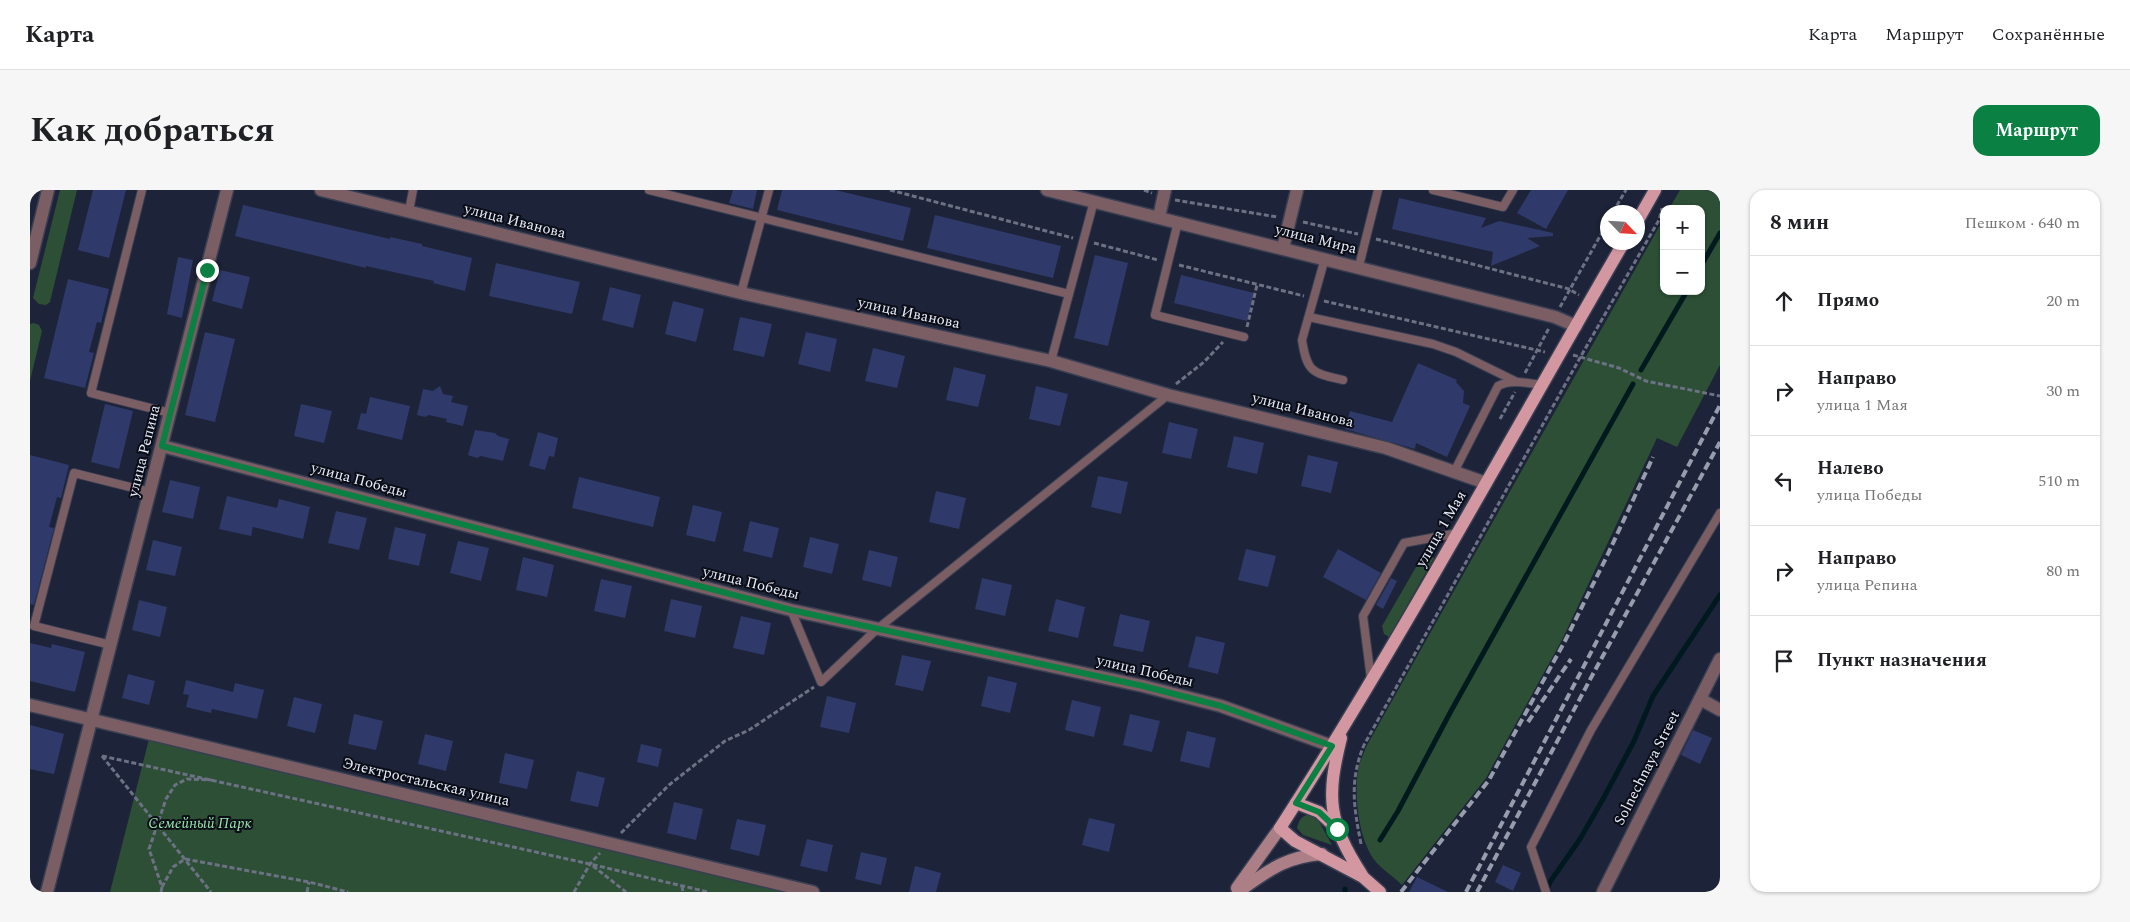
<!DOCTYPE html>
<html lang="ru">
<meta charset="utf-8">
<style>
:root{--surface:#fff;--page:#f6f6f6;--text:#202124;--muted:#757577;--line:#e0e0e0;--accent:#0b8043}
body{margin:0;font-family:Spectral,serif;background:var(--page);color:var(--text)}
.controls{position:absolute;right:15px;top:15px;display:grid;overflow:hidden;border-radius:10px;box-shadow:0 1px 4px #0004}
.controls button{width:45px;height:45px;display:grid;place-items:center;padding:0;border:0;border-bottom:1px solid var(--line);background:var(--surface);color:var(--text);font:25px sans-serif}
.compass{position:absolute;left:1570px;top:15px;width:45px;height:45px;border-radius:50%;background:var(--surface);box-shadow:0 1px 4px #0004;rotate:115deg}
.stop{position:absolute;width:15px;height:15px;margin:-11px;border:4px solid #0b8043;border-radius:50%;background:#fff}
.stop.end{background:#0b8043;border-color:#fff;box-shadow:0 1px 5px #0008}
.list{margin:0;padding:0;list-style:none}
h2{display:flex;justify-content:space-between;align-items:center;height:65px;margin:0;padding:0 20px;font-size:21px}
h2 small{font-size:16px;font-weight:400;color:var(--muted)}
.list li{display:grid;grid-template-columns:32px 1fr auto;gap:15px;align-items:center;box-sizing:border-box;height:90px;padding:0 20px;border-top:1px solid var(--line)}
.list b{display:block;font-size:19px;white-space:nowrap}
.list p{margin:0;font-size:16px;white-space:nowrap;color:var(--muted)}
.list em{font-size:16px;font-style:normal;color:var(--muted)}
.icon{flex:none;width:28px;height:28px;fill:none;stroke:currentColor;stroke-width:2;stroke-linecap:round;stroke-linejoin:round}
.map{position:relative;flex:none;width:1690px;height:702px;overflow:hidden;border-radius:15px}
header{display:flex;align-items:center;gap:30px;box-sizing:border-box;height:70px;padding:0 25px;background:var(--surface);border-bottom:1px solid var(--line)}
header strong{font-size:24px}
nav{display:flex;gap:28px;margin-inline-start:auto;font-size:18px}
.intro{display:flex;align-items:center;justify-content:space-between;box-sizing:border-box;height:120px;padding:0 30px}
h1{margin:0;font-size:35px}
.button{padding:12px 22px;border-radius:15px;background:var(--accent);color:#fff;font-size:18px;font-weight:700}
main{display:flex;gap:30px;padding:0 30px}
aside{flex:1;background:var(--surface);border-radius:15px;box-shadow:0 1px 4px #0004}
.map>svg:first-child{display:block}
.green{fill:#2c4f35}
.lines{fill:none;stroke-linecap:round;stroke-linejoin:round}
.stream{stroke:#00191f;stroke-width:5}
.building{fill:#2f3a6b}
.service-casing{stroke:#393f53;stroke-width:10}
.minor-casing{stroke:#393f53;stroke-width:15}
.tertiary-casing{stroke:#393f53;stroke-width:15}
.secondary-casing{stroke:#393f53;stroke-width:15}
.primary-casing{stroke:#393f53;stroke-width:15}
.path{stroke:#6c7284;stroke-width:3;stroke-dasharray:5 2.5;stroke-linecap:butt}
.service{stroke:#7b5e63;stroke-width:8}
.minor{stroke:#7b5e63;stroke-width:12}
.tertiary{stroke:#7b5e63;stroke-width:12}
.secondary{stroke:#ac7e86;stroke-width:12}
.primary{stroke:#d297a1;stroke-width:12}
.rail{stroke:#989dae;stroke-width:4;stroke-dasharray:8 4;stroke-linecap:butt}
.route{stroke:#0b8043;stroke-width:6}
.labels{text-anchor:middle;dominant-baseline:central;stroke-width:4;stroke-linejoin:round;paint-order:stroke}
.street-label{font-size:15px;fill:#e8edfb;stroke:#0a0d16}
.park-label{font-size:15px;font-style:italic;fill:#97e7aa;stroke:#0a0d16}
</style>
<header>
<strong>Карта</strong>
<nav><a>Карта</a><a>Маршрут</a><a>Сохранённые</a></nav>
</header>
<div class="intro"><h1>Как добраться</h1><a class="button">Маршрут</a></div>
<main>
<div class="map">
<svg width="1690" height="702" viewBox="0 0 1690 702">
<rect width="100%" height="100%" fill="#1d2338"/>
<!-- green -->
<g class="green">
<path d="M30,0h17l-27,112 -4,3 -7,-1 -6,-6z"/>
<path d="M1650,0h40v175l-43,82 -20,-9 -94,200 -77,140 -84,107c-8,-8 -19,-15 -26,-23 -18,-21 -23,-71 -17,-97 2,-6 5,-12 7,-18l298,-529v73h37v-82h-32z"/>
<path d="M4,133l5,2 3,6 -12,50v-57z"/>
<path d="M1399,365l5,3 -45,79 -5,-3 -2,-8 38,-66z"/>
<path d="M119,549l635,153h-674z"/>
<path d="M1280,624l7,4 15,27 -29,-10 -6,-7c2,-8 4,-12 13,-14z"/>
</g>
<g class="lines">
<!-- stream -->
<g class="stream">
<path d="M1671,76l19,-33"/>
<path d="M1611,180l46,-79"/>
<path d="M1350,650l18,-29 53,-100 182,-327"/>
<path d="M1315,702v-3"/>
<path d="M1516,702l4,-10 30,-43 23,-40 31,-58 19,-45 67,-101"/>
</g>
</g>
<!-- building -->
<g class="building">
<path d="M63,0h33l-17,68 -31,-8z"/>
<path d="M703,0h24l-4,19 -24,-6z"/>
<path d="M752,0h53l76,18 -8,33 -126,-31z"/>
<path d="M1501,0h37l-22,39 -29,-16z"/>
<path d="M1369,8l87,20 -5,10 18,-7 54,12v3l-26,2 13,8 -49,20 2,-14 -101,-23z"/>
<path d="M213,15l147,34v-2l32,7v2l50,12 -7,33 -32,-8 1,-2 -68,-15v2l-131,-32z"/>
<path d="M905,25l126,31 -8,32 -126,-30z"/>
<path d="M1065,65l33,8 -20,83 -34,-8z"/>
<path d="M148,67l15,3 -11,58 -15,-4z"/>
<path d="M466,73l84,19 -8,32 -83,-18z"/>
<path d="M190,80l30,7 -8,32 -30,-8z"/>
<path d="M1151,85l73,18 -7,28 -73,-18z"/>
<path d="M38,89l41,10 -8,34 -4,-1 -8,30 5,1 -9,35 -41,-10z"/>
<path d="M580,97l31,8 -8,33 -31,-8z"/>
<path d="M643,111l31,8 -8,33 -31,-8z"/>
<path d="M710,127l32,7 -8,33 -31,-7z"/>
<path d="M175,142l30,7 -20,83 -30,-7z"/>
<path d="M776,142l31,7 -7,33 -32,-8z"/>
<path d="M843,158l32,8 -8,32 -32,-7z"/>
<path d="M1388,173l39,17 -1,2 8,9 -1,12 7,3 -23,51 -31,-14 -1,6 -70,-20 5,-18 42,11z"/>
<path d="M924,177l32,8 -8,32 -32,-7z"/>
<path d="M410,196l3,8 10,2 -2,6 17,4 -5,20 -17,-4 1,-3 -18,-4 -4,2 -8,-2 6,-26 10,2z"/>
<path d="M1006,196l32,8 -8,32 -31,-7z"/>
<path d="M340,207l40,9 -8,34 -45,-11 4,-16 5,1z"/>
<path d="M75,214l28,7 -14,58 -28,-7z"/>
<path d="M271,214l31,7 -8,32 -30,-7z"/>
<path d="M1139,232l29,7 -7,30 -29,-6z"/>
<path d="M445,240l20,3 3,3 11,3 -6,22 -22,-5 -4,2 -9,-3z"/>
<path d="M508,242l20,6 -4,19 -5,-1 -4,14 -16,-4z"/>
<path d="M1204,246l30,7 -7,31 -30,-7z"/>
<path d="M0,265l39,10 -8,33 -4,-1 -8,30 5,1 -20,77 -4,-1z"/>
<path d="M1278,265l30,7 -7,31 -30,-7z"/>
<path d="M1068,286l30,6 -7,32 -30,-7z"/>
<path d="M549,287l81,20 -7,30 -81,-19z"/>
<path d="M140,290l30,7 -7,32 -31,-7z"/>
<path d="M906,301l30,7 -7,31 -30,-7z"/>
<path d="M197,306l50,12 2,-9 31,8 -7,32 -50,-12 -2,9 -32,-7z"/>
<path d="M663,315l29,7 -7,30 -29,-7z"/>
<path d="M306,321l31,7 -8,32 -31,-7z"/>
<path d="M720,331l29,7 -7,30 -29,-7z"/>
<path d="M365,337l31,7 -7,32 -31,-7z"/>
<path d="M780,347l29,7 -7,30 -29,-7z"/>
<path d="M123,350l29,7 -7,29 -29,-6z"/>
<path d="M428,351l31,7 -8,33 -31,-8z"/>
<path d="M1216,359l30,7 -8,31 -30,-7z"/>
<path d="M1308,359l43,24 -15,27 -43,-23z"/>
<path d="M839,360l29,7 -7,30 -29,-7z"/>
<path d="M493,367l31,8 -7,32 -31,-7z"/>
<path d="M952,388l30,7 -7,31 -30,-7z"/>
<path d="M1361,388l6,3 -14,28 -7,-4z"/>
<path d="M571,389l31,7 -7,32 -31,-7z"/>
<path d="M641,409l31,7 -7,32 -31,-7z"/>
<path d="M1026,409l29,8 -7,31 -30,-7z"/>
<path d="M109,410l28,7 -7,30 -28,-7z"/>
<path d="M1090,424l30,7 -7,31 -30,-6z"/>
<path d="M711,426l30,7 -7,32 -31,-7z"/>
<path d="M1166,446l29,7 -7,31 -30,-7z"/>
<path d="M0,453l21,5 1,-4 33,8 -10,40 -45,-11z"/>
<path d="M872,465l29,6 -8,30 -28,-6z"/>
<path d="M98,484l27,7 -6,24 -27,-7z"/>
<path d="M958,486l29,7 -7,30 -29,-7z"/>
<path d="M156,490l47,12 2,-9 29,7 -7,29 -45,-10 -1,4 -25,-6 3,-12 -6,-1z"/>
<path d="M797,506l29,7 -7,30 -29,-6z"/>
<path d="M264,507l28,7 -7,29 -28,-7z"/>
<path d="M1042,510l29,7 -7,30 -29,-7z"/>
<path d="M324,524l29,7 -7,29 -28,-6z"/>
<path d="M1100,524l30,7 -8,31 -29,-7z"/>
<path d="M0,535l34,9 -10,40 -24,-5z"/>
<path d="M1663,540l19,8 -12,26 -19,-9z"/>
<path d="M1157,541l29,7 -7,30 -29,-7z"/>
<path d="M395,544l28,7 -7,30 -28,-7z"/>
<path d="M611,554l21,5 -4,18 -21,-5z"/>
<path d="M475,563l29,7 -7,29 -28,-6z"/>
<path d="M547,581l28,7 -7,29 -28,-6z"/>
<path d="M644,612l29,7 -7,31 -29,-7z"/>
<path d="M1059,628l26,6 -6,28 -27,-7z"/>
<path d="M707,629l29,6 -7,31 -29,-7z"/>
<path d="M777,649l26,6 -6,27 -27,-6z"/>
<path d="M831,662l26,6 -6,27 -26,-6z"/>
<path d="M1473,675l18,8 -8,18 -18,-9z"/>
<path d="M885,676l26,7 -5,19h-27z"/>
<path d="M1387,687l31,15h-39z"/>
</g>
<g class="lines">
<defs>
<g id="service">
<path d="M112,0l-51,203 79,20"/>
<path d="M619,0l420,104"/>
<path d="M1403,0l70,17 10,-17"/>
<path d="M379,21l4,-21"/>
<path d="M1148,32l-23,93 89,22"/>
<path d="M1295,68l-23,82c5,33 11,33 41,40"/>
<path d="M1329,76l19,-76"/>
<path d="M711,103l28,-103"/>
<path d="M1279,127l124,27 23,8 61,30"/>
<path d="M1021,171l43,-160"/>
<path d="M1424,282l44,-86c13,-7 30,-3 44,-1"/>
<path d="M761,420l30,72 55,-52 292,-235"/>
<path d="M81,455l-77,-19 40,-153 76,19"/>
<path d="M1341,489l-8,-63 41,-73 54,-10"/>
<path d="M1516,702l-15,-45 60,-117 129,-217"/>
</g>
<g id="minor">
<path d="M291,0l420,103 310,68 117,34 218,53 100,35"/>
<path d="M1017,0l508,127 21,9"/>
<path d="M1129,27l6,-27"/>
<path d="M1253,58l14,-58"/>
<path d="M132,256l629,164 352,76 78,20 111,40"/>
<path d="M1670,509l20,11"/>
<path d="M0,515l783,187"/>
<path d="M17,702l180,-702"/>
<path d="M1573,702l117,-233"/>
</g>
<path id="tertiary" d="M0,73l18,-73"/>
<g id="secondary">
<path d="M1207,698l43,-60"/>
<path d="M1208,702c30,-21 46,-35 84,-38"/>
</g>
<g id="primary">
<path d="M1608,30l17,-30"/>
<path d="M1311,548c-15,60 -13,84 21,137"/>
<path d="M1266,613l23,9 18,17"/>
<path d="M1350,702l-17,-15 -68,-36 -15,-13c123,-191 230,-390 344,-586"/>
</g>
</defs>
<!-- service casing -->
<use href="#service" class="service-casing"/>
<!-- minor casing -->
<use href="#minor" class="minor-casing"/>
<!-- tertiary casing -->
<use href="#tertiary" class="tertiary-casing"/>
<!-- secondary casing -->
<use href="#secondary" class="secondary-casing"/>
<!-- primary casing -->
<use href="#primary" class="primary-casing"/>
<!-- path -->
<g class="path">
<path d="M860,0l183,48"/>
<path d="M1114,0l8,3"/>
<path d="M1145,10l102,17"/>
<path d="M1583,22l13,-22"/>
<path d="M1273,32l55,12"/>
<path d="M1346,49l193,50 10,6"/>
<path d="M1064,53l64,17"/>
<path d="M1149,75l125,31"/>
<path d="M1294,111l221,51"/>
<path d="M1530,117l48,-85"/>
<path d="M1217,137l10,-42"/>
<path d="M1543,165l46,13 27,13 74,15"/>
<path d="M1495,183l24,-45"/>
<path d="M1146,194l28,-22 19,-20"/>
<path d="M1470,229l15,-27"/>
<path d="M72,566l488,108 118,28"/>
<path d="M72,566l109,136"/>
<path d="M591,643l48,-48 56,-44 24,-11 65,-43"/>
<path d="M1331,654c-7,-36 -12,-63 3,-99l217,-389 78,-136 3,-12"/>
<path d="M563,676l33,26"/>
<path d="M652,696l1,6"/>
<path d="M132,697l11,-20 12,-8 124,23 39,10"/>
<path d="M131,702l1,-5 -13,-38 17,-50 9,-14 12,-6 25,1"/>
<path d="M277,702l2,-10"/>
<path d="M544,702l16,-28 10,-11"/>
</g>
<!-- service -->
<use href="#service" class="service"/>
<!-- minor -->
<use href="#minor" class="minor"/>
<!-- tertiary -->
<use href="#tertiary" class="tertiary"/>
<!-- secondary -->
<use href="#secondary" class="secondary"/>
<!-- primary -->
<use href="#primary" class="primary"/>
<!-- rail -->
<g class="rail">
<path d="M1498,532l43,-63"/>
<path d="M1371,702l88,-112 76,-139 42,-85 46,-99"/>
<path d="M1436,702l254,-487"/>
<path d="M1447,702l116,-218 127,-232"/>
</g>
</g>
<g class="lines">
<!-- route -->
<path class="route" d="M177,80l-45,176 629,164 352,76 78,20 111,40 -36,57 23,9 18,17"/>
</g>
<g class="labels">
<!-- street labels -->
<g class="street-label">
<text transform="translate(485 31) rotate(14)">улица Иванова</text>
<text transform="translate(1286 49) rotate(14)">улица Мира</text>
<text transform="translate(879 123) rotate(12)">улица Иванова</text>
<text transform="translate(1273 220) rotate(14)">улица Иванова</text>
<text transform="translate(114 261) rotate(-76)">улица Репина</text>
<text transform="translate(329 290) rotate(15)">улица Победы</text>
<text transform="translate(1411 339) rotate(-60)">улица 1 Мая</text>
<text transform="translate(721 393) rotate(14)">улица Победы</text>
<text transform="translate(1115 481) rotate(13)">улица Победы</text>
<text transform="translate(1617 578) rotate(-63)">Solnechnaya Street</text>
<text transform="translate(396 592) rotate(13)">Электростальская улица</text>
</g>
<!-- park labels -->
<g class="park-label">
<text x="170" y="633">Семейный Парк</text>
</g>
</g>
</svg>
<div class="controls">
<button>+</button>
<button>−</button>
</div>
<svg class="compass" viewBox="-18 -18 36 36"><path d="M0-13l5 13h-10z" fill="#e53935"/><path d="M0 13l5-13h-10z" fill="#757577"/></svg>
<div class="stop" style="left:1307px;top:639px"></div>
<div class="stop end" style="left:177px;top:80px"></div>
</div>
<aside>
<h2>8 мин<small>Пешком · 640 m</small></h2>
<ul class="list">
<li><svg class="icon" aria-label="ahead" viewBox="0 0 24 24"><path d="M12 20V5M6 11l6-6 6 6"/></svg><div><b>Прямо</b></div><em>20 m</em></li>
<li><svg class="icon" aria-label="right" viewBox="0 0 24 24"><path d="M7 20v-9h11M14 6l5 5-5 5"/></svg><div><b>Направо</b><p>улица 1 Мая</p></div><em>30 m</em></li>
<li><svg class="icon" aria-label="left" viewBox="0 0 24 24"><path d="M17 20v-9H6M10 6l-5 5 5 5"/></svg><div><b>Налево</b><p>улица Победы</p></div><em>510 m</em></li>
<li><svg class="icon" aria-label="right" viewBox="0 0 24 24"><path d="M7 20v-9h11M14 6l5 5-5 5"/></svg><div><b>Направо</b><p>улица Репина</p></div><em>80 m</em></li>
<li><svg class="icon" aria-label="arrive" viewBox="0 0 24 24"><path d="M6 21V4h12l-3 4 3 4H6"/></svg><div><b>Пункт назначения</b></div></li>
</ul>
</aside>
</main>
